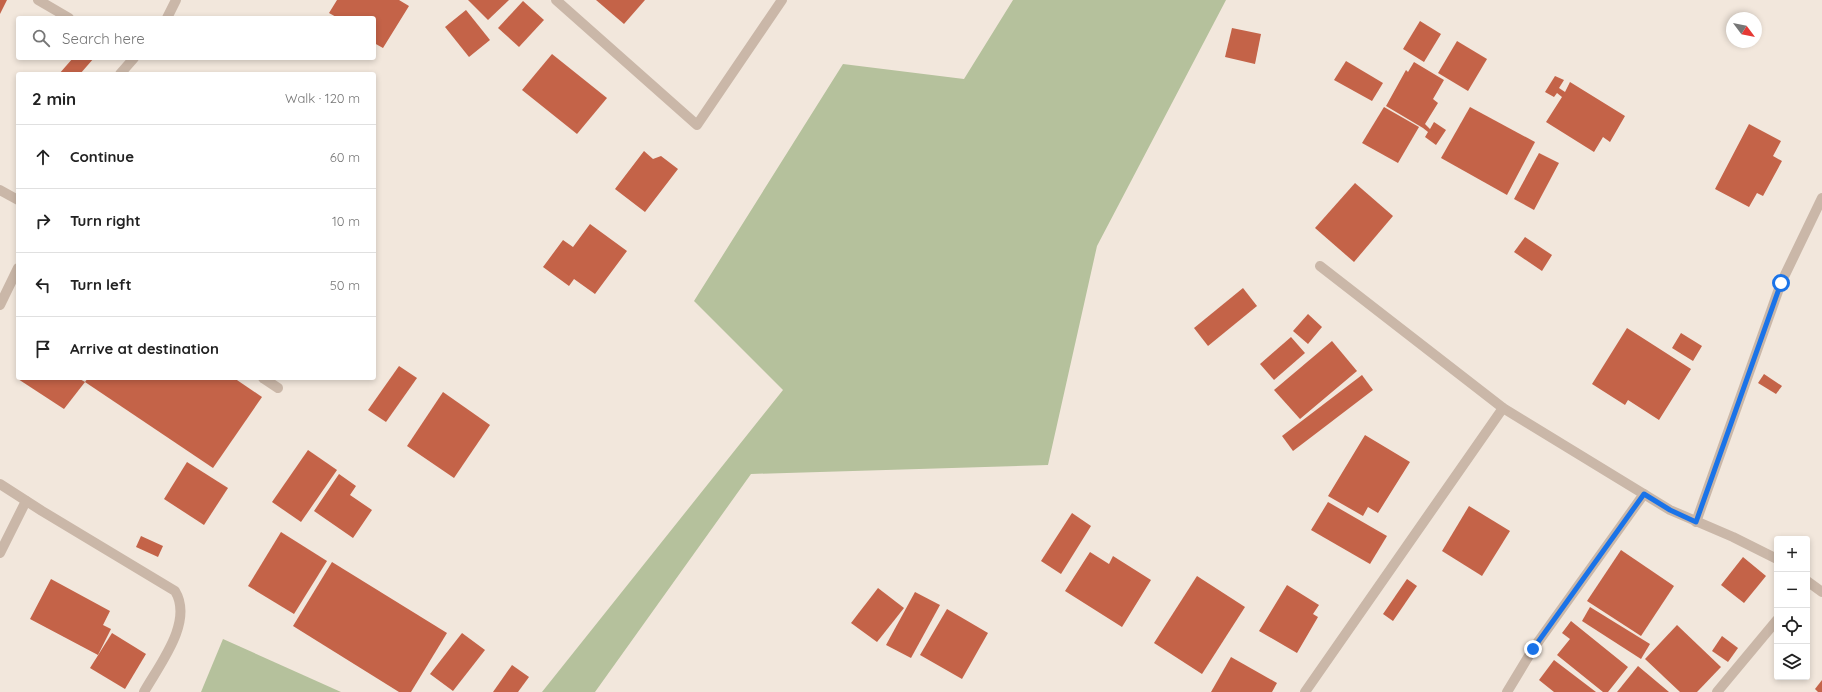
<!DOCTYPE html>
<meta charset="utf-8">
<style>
:root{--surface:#fff;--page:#f2f2f2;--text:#222;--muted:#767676;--line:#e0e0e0}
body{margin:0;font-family:Quicksand,sans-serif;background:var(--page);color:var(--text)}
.controls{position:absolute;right:12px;bottom:12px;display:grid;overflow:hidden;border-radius:4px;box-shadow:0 2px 6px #0003}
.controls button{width:36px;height:36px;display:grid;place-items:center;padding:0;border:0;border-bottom:1px solid var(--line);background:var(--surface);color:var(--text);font:20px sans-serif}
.compass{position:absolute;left:1726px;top:12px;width:36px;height:36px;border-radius:50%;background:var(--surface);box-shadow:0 2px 6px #0003;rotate:122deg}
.stop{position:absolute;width:12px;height:12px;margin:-9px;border:3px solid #1a73e8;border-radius:50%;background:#fff}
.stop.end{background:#1a73e8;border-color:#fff;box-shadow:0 1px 4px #0008}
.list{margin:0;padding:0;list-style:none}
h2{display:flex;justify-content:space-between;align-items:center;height:52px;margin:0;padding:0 16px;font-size:17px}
h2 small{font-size:13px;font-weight:400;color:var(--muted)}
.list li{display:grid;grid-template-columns:26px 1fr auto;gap:12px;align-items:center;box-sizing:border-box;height:64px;padding:0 16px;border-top:1px solid var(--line)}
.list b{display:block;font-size:15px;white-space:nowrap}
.list em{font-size:13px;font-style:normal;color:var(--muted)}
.icon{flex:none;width:22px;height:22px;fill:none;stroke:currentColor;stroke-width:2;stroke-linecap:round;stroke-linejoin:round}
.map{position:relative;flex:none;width:1822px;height:692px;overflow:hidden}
.search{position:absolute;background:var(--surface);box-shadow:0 2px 6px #0003;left:16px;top:16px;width:360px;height:44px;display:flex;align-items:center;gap:10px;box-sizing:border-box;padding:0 14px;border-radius:4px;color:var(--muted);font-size:15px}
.panel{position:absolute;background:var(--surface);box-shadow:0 2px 6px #0003;left:16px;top:72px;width:360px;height:308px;border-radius:4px}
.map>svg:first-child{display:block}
.green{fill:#b5c19c}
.building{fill:#c46348}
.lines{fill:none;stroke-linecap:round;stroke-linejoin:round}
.minor{stroke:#cab7a8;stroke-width:10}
.route{stroke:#1a73e8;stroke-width:5}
</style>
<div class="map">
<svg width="1822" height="692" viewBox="0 0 1822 692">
<rect width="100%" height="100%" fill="#f2e7dc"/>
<!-- green -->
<g class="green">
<path d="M1013,0h213l-129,246 -49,219 -297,9 -156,218h-53l241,-302 -89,-89 149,-237 121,15z"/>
<path d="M223,639l118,53h-140z"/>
</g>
<!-- building -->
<g class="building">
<path d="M0,0h7l-7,14z"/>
<path d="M337,0h62l10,6 -26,42 -9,-5v-25h-36l-9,-5z"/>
<path d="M468,0h41l-21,20z"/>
<path d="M596,0h49l-21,24z"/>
<path d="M523,1l21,19 -25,27 -21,-19z"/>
<path d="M466,10l24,30 -21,17 -24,-30z"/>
<path d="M1420,21l21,13 -17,28 -21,-13z"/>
<path d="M1232,28l29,6 -6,30 -30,-7z"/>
<path d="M1457,41l30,18 -19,32 -30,-18z"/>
<path d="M552,54l55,44 -30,36 -55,-44z"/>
<path d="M73,58h21l-14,16h-21z"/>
<path d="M1346,61l37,22 -11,18 -38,-21z"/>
<path d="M1414,62l30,18 -11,19 5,4 -13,21 5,5 4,-7 12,8 -10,15 -11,-8 3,-5 -5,-4 -37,-22 20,-36 2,2z"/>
<path d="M1555,76l9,4 -5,8 6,4 5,-10 55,34 -15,26 -7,-5 -9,15 -48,-30 16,-25 -5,-4 -3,4 -9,-5z"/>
<path d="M1384,107l35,20 -21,36 -36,-20z"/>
<path d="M1470,107l65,35 -28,53 -66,-37z"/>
<path d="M1749,124l32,17 -8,15 9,5 -19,35 -6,-3 -8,14 -34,-18z"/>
<path d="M644,151l9,8 8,-3 17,13 -33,43 -30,-23z"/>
<path d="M1539,153l20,10 -25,47 -20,-11z"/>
<path d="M1355,183l38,33 -39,46 -39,-34z"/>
<path d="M590,224l37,27 -32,43 -21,-15 -5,7 -26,-19 20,-27 10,7z"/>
<path d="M1525,237l27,18 -10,16 -28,-19z"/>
<path d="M1243,288l14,18 -49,40 -14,-18z"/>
<path d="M1308,314l14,13 -14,17 -15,-13z"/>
<path d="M1627,328l64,41 -32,51 -31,-20 -3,5 -33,-21z"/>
<path d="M1681,333l21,13 -9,15 -21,-13z"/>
<path d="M1291,337l14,16 -31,27 -14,-16z"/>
<path d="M1332,341l25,30 -57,48 -26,-29z"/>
<path d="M399,366l18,12 -31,44 -18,-12z"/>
<path d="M1764,374l18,12 -6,8 -18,-11z"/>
<path d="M1362,375l11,15 -80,61 -11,-15z"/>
<path d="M19,378h59l7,4 -21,27 -46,-30z"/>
<path d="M88,378h146l28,19 -49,71 -128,-86z"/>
<path d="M443,392l47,33 -36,53 -47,-32z"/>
<path d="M1365,435l45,27 -32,51 -10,-6 -5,9 -35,-20z"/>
<path d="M308,450l29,20 -36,52 -29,-20z"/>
<path d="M187,462l41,26 -24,37 -40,-26z"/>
<path d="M339,474l17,12 -6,9 22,15 -19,28 -39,-27z"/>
<path d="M1328,502l59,34 -17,28 -59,-34z"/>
<path d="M1469,506l41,25 -28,45 -40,-25z"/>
<path d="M1072,513l19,13 -30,48 -20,-13z"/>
<path d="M281,532l46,29 -33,53 -46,-28z"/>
<path d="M141,536l22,10 -5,11 -22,-10z"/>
<path d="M1621,550l53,36 -33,50 -54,-35z"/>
<path d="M1090,552l19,12 4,-8 38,24 -29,47 -57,-36z"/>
<path d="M1743,557l23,19 -22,27 -23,-18z"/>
<path d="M332,562l115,71 -36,59h-12l-106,-66z"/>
<path d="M1197,576l48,31 -43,67 -48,-31z"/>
<path d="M51,579l59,32 -7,14 8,4 -13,26 -68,-36z"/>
<path d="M1407,579l10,7 -24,35 -10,-7z"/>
<path d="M1287,585l32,20 -6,9 5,3 -21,36 -38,-22z"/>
<path d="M878,588l26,20 -27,34 -26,-19z"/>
<path d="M915,592l25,13 -29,53 -25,-13z"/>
<path d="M1590,607l60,37 -9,15 -59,-38z"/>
<path d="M947,609l41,24 -26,46 -42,-24z"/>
<path d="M1571,621l57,46 -20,25h-5l-46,-37 13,-16 -8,-6z"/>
<path d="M1677,625l44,42 -24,25h-17l-35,-33z"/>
<path d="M112,633l34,21 -21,35 -35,-21z"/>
<path d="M462,633l23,17 -32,41 -23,-17z"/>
<path d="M1722,636l16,12 -10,14 -16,-11z"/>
<path d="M1231,657l46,26 -5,9h-61z"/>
<path d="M1554,660l42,32h-42l-15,-12z"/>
<path d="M512,665l17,12 -11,15h-25z"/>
<path d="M1638,666l31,26h-52z"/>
<path d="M1822,680v12h-4l-3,-3z"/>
</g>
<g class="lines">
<!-- minor -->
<g class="minor">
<path d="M38,0l31,18"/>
<path d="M556,0l141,125 85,-125"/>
<path d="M167,18l9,-18"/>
<path d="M120,74l14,-16"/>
<path d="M0,190l18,10"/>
<path d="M1320,266l183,142 167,102 63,27 44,22"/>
<path d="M0,305l18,-37"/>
<path d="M263,378l15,10"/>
<path d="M0,484l42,27 133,80c19,31 -16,74 -31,101"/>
<path d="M1696,522l85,-239 41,-85"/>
<path d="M0,553l26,-52"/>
<path d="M1807,581l15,11"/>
<path d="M1305,692l198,-284"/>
<path d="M1507,692l26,-43 111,-155"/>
<path d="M1717,692l60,-72"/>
</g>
</g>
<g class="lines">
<!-- route -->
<path class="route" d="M1533,649l111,-155 26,16 26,12 85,-239"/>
</g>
</svg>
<div class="controls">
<button>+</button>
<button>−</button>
<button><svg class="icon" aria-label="locate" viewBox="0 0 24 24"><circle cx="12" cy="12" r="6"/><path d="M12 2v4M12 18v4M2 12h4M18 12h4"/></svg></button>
<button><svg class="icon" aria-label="layers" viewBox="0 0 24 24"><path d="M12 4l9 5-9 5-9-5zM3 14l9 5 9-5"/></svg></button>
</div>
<svg class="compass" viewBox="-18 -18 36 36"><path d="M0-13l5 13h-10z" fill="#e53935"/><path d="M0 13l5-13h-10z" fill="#767676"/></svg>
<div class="stop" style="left:1781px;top:283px"></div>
<div class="stop end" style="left:1533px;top:649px"></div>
<div class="search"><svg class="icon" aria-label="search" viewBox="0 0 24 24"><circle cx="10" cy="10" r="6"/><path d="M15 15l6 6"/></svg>Search here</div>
<section class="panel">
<h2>2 min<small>Walk · 120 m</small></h2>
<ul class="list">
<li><svg class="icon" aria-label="ahead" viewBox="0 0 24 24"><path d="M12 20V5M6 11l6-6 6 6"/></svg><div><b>Continue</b></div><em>60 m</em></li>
<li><svg class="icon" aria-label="right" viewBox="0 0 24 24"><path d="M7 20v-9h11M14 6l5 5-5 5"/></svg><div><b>Turn right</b></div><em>10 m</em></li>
<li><svg class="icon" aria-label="left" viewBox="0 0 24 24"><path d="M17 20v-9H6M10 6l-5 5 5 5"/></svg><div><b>Turn left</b></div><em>50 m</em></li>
<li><svg class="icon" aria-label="arrive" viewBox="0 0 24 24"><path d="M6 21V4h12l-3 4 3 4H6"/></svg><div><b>Arrive at destination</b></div></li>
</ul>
</section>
</div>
